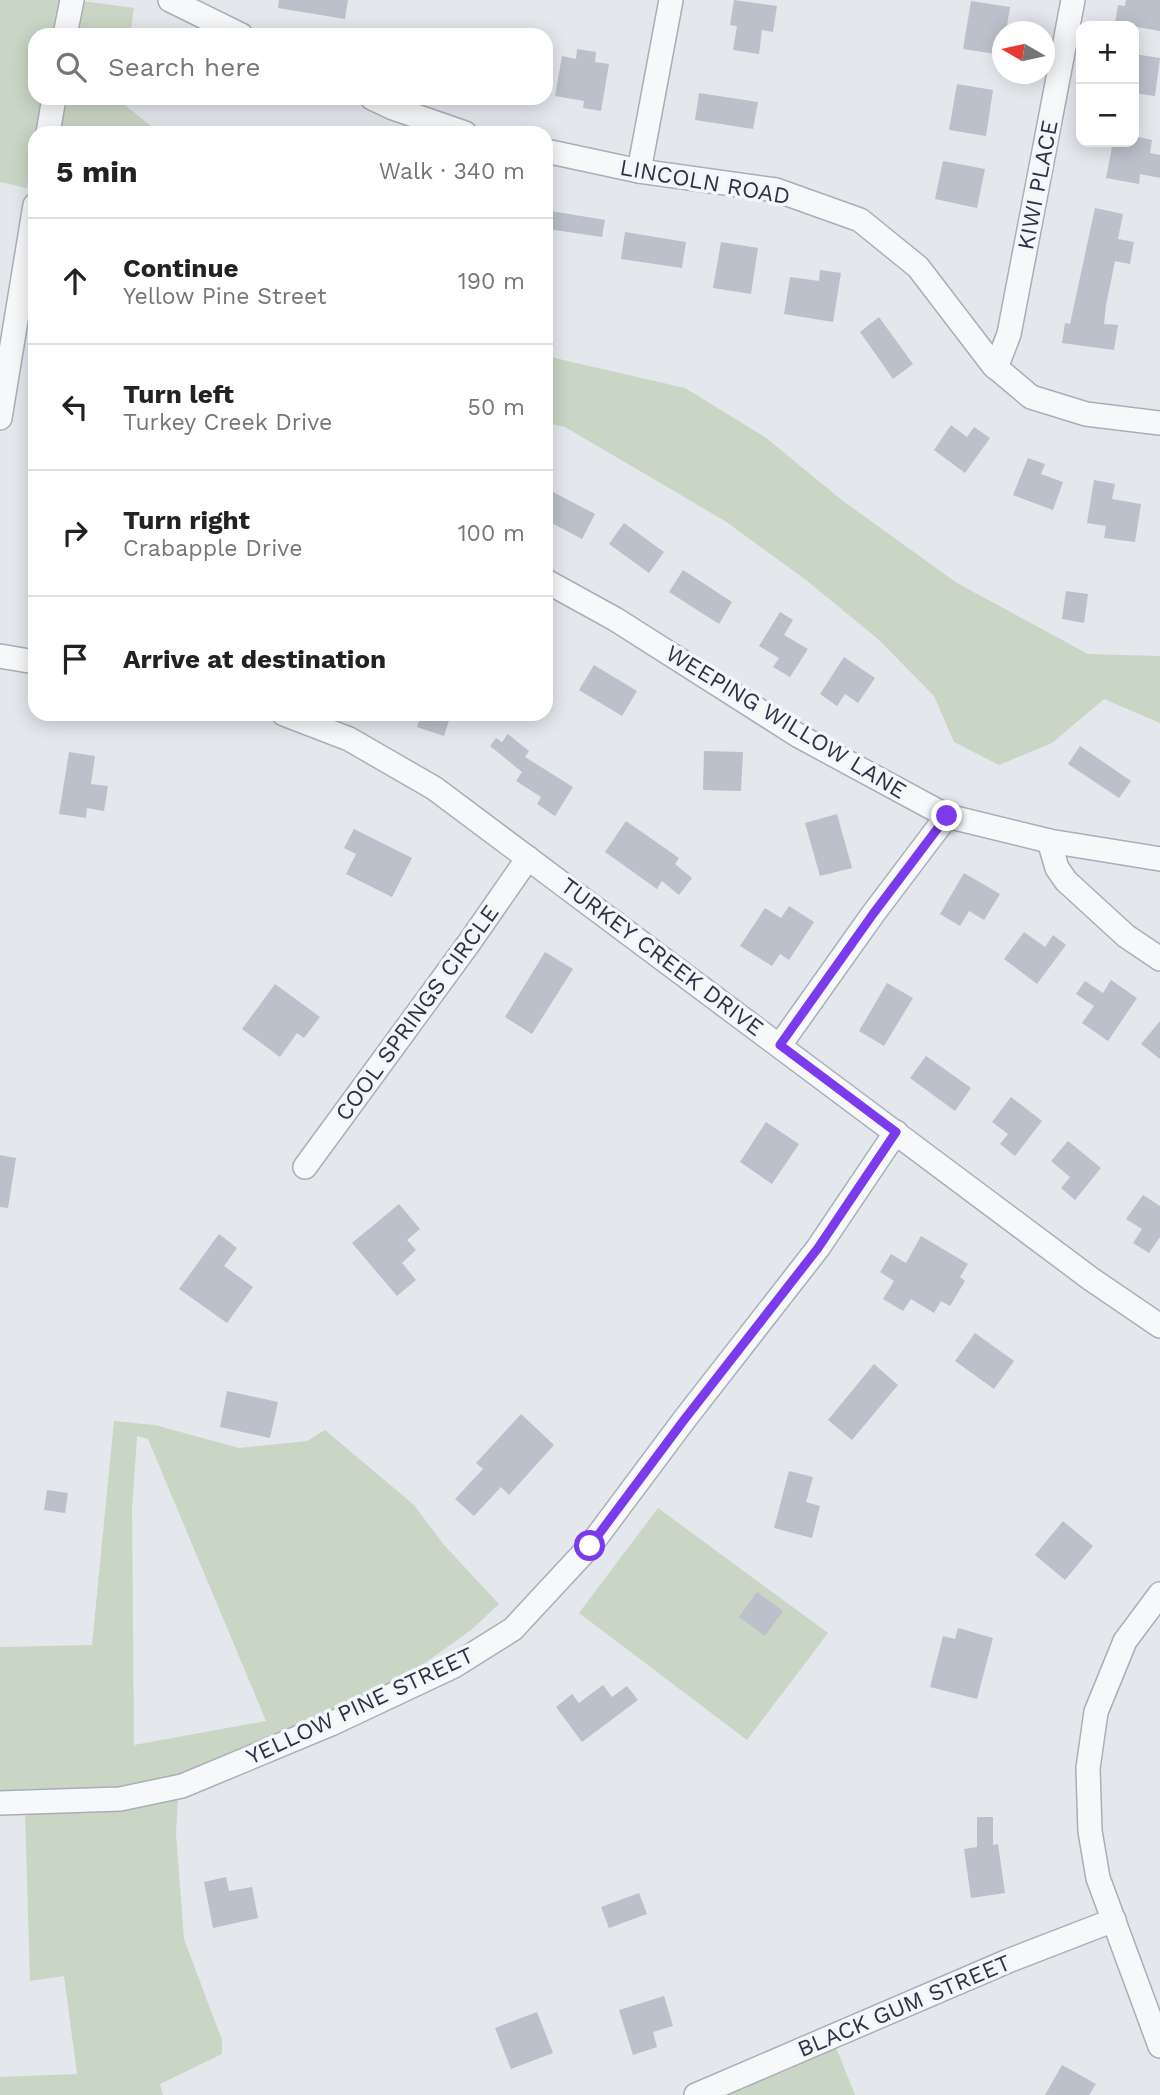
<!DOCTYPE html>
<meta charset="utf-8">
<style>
:root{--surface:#fff;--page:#f2f2f2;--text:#222;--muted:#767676;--line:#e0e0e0}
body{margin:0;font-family:"Work Sans",sans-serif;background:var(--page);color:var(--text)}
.controls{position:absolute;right:21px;top:21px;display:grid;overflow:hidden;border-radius:14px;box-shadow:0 4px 18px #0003}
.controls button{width:63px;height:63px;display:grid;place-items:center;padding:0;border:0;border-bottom:2px solid var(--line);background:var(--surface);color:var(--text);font:35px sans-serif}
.compass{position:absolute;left:992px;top:21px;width:63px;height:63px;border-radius:50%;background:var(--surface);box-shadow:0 4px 18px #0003;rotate:279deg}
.stop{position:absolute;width:21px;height:21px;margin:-16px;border:5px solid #7c3aed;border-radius:50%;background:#fff}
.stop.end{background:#7c3aed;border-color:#fff;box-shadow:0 2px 7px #0008}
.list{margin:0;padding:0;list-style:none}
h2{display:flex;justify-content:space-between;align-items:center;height:91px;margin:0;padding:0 28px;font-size:30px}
h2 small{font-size:23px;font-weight:400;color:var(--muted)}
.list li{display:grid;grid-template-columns:46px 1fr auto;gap:21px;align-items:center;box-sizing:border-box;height:126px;padding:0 28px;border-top:2px solid var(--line)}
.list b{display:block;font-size:26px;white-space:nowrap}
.list p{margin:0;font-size:23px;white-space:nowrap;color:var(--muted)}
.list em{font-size:23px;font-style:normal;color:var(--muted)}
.icon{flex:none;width:38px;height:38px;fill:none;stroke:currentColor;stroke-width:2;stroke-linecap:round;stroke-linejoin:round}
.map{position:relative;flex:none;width:1160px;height:2095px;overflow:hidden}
.search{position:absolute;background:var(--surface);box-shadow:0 4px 18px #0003;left:28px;top:28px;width:525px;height:77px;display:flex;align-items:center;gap:18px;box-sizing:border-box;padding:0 24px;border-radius:21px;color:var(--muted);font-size:26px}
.panel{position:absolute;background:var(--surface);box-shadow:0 4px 18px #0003;left:28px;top:126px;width:525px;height:595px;border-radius:21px}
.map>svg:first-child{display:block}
.green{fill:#c9d6c5;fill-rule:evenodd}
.building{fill:#bbc0ca}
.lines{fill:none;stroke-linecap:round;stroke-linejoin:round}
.minor-casing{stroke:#a9aeb7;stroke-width:26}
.minor{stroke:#f7f8fa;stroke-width:23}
.route{stroke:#7c3aed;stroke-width:9}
.labels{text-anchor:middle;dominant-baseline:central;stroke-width:7;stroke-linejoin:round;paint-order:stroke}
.street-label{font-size:23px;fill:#2b3445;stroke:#f4f6f9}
</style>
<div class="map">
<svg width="1160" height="2095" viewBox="0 0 1160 2095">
<rect width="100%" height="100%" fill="#e4e7ec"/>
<!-- green -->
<g class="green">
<path d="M0,0h61l-6,35h-20v63h8l-6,35h-2l-8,55 -27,-6z"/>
<path d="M82,1l52,7 -4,27h-54z"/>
<path d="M65,98h61v8l34,27h-101z"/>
<path d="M546,356l139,32 80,49 78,64 114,82 131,71 72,2v67l-56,-24 -52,44 -53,22 -45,-23 -20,-46 -55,-56 -73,-60 -81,-59 -160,-94 -19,-4z"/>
<path d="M114,1421l41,4 84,23 68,-7 18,-11 89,75 30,40 55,59 -28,26 -71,51 -74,35 -148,62 -60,12 -118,4v-147l92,-2zM137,1436l11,3 118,282 -132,24 -2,-236z"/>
<path d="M658,1508l170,125 -81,107 -168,-127z"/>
<path d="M178,1797l-2,37 8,105 38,101v14l-62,30 3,11h-163v-18l77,-3 -13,-98 -34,5 -5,-170z"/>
<path d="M835,2045l20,50h-135z"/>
</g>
<!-- building -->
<g class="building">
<path d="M279,0h69l-3,19 -67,-11z"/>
<path d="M734,0l43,6 -4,26 -11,-2 -3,24 -26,-4 4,-24 -7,-1z"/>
<path d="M1126,0h34v31l-45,-8 3,-18 7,1z"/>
<path d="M971,1l39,6 -4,25h-3v23l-40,-6z"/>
<path d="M577,49l19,3 -1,10 14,2 -8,47 -18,-3 1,-7 -29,-5 7,-40 14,3z"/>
<path d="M1134,54l26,4 -5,38 -21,-3z"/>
<path d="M957,84l36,6 -7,46 -37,-6z"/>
<path d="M699,93l59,9 -5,27 -58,-9z"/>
<path d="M1134,136l18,4 -2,13 10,2v23l-20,-4 -1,10 -33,-6 7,-36h21z"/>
<path d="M943,161l42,8 -8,39 -42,-9z"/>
<path d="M1095,208l28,6 -5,25 16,3 -4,22 -15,-3 -9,44 -2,19 14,1 -4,25 -52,-7 3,-20 5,1z"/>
<path d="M551,211l54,9 -3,17 -54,-8z"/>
<path d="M625,232l61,10 -4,26 -61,-9z"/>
<path d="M721,242l37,6 -7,46 -38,-6z"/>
<path d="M820,270l21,3 -8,49 -49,-8 6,-37 29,4z"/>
<path d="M879,317l34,47 -20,15 -33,-47z"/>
<path d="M951,425l16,12 7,-10 16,11 -25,35 -31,-23z"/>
<path d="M1028,458l17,6 -4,10 22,8 -10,28 -40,-15z"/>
<path d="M1094,480l21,4 -3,15 29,5 -6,38 -31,-4 2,-12 -19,-3z"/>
<path d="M551,491l44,23 -13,25 -36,-19v-19z"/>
<path d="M624,523l40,29 -15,21 -40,-29z"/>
<path d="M683,570l49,32 -13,22 -50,-32z"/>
<path d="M1066,591l22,3 -4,29 -22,-4z"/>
<path d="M780,612l13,8 -9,15 24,14 -18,28 -17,-10 6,-9 -20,-12z"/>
<path d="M844,657l31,21 -17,25 -13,-9 -8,12 -17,-12z"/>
<path d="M594,665l43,26 -15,25 -43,-26z"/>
<path d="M421,714h30l-7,22 -27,-9z"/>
<path d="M508,734l21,17 -4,6 48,30 -18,29 -18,-12 4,-7 -25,-16 6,-9 -32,-26 6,-8 6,4z"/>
<path d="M1080,746l51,35 -12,17 -51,-34z"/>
<path d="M704,751l39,1 -2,39 -38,-1z"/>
<path d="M69,752l26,4 -4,28 17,2 -4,25 -17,-3 -1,10 -27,-4z"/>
<path d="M837,814l15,54 -32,8 -15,-53z"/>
<path d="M626,821l53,37 -4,6 17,14 -13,17 -17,-14 -5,8 -52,-37z"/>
<path d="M354,829l58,29 -20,39 -46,-23 10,-20 -12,-6z"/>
<path d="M964,873l36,21 -16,26 -15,-9 -9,15 -20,-12z"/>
<path d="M789,906l25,16 -25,38 -9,-6 -8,12 -32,-20 25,-38 16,10z"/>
<path d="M1024,932l21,15 8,-12 13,10 -29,39 -33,-25z"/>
<path d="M545,952l28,17 -41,65 -27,-17z"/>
<path d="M1111,980l26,18 -29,43 -26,-18 12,-17 -18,-12 9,-13 18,12z"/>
<path d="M887,983l26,15 -29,48 -25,-15z"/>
<path d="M275,984l45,33 -16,21 -7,-5 -17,24 -38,-28z"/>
<path d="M1160,1021v38l-19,-15z"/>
<path d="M926,1056l45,32 -16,23 -45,-33z"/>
<path d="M1011,1097l31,24 -27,35 -15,-12 8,-10 -16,-12z"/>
<path d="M766,1122l33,22 -27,40 -32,-22z"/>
<path d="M1068,1141l33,27 -26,32 -14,-12 9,-11 -19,-16z"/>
<path d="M0,1155l16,3 -8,50 -8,-1z"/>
<path d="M1143,1195l17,11v31l-11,16 -16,-10 9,-14 -16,-10z"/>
<path d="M399,1204l21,25 -13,11 9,10 -14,13 14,17 -19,16 -45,-53z"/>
<path d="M219,1234l18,14 -13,18 29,21 -26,36 -48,-34z"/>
<path d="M921,1236l47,28 -8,13 5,4 -15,25 -9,-5 -7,12 -23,-14 -8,12 -20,-12 11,-18 -14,-9 11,-18 15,9z"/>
<path d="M975,1333l39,28 -20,28 -39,-28z"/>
<path d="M874,1364l24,21 -46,55 -24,-20z"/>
<path d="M227,1391l51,11 -8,36 -50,-11z"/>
<path d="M521,1414l33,31 -45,50 -8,-8 -27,29 -19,-17 28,-30 -7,-6z"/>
<path d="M789,1471l24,6 -7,25 14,4 -8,32 -38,-10z"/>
<path d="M47,1490l21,3 -3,20 -21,-3z"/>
<path d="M1063,1521l30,25 -28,34 -30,-25z"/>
<path d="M757,1592l26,19 -18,25 -26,-19z"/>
<path d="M958,1628l35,10 -16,61 -47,-12 13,-51 12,3z"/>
<path d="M603,1685l9,12 15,-11 11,14 -56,42 -26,-35 16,-13 7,9z"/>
<path d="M977,1817h16v28l5,-1 7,49 -34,5 -7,-49 13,-2z"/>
<path d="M226,1877l3,14 23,-4 6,31 -45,10 -9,-46z"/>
<path d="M639,1893l8,21 -38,14 -8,-21z"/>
<path d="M664,1996l9,30 -20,6 4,15 -24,8 -14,-45z"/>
<path d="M537,2012l16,41 -42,16 -16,-41z"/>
<path d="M1062,2065l34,19 -7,11h-44z"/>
</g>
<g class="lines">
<defs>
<g id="minor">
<path d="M170,0l71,35"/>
<path d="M65,35l7,-35"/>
<path d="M372,98l21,10 72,25"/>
<path d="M48,133l6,-35"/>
<path d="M546,151l93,20 137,19 84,30 58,47 75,98 38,32 55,17 74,9"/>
<path d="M639,171l32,-171"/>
<path d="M996,368l13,-34 64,-334"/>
<path d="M0,418l35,-213"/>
<path d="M546,581l69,38 184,117 148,80 102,25 111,18"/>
<path d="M0,656l35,6"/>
<path d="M284,714l65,25 85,49 657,491 69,47"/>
<path d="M1049,841l8,27 9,13 60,55 34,23"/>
<path d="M780,1045l93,-131 74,-98"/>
<path d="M305,1167l164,-224 59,-85"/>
<path d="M1160,1594l-35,47 -29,71 -8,56 2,63 8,47 62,168"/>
<path d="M0,1803l120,-4 62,-13 149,-62 123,-58 59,-37 77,-83 94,-126 134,-172 78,-116"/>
<path d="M696,2095l312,-134 106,-41"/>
</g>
</defs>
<!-- minor casing -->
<use href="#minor" class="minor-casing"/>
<!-- minor -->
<use href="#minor" class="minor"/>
</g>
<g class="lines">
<!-- route -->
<path class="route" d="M590,1546l94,-126 134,-172 78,-116 -116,-87 93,-131 74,-98"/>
</g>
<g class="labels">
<!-- street labels -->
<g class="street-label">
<text transform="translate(705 182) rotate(10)">LINCOLN ROAD</text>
<text transform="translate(1038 185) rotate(-79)">KIWI PLACE</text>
<text transform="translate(786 722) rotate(31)">WEEPING WILLOW LANE</text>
<text transform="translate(662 957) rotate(37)">TURKEY CREEK DRIVE</text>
<text transform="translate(417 1013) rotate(-54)">COOL SPRINGS CIRCLE</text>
<text transform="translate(360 1706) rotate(-25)">YELLOW PINE STREET</text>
<text transform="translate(904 2006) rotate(-23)">BLACK GUM STREET</text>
</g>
</g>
</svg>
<div class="controls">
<button>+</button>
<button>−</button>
</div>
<svg class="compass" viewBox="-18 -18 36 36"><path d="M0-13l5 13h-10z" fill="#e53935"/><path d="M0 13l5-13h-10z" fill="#767676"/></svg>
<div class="stop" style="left:590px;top:1546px"></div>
<div class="stop end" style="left:947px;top:816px"></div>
<div class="search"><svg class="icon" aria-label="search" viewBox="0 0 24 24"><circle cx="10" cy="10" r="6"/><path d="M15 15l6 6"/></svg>Search here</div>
<section class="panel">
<h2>5 min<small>Walk · 340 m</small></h2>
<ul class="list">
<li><svg class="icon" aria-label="ahead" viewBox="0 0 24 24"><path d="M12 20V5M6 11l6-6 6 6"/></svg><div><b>Continue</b><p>Yellow Pine Street</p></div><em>190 m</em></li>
<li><svg class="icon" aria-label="left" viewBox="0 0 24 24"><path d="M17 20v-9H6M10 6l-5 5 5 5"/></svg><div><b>Turn left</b><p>Turkey Creek Drive</p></div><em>50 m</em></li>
<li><svg class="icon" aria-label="right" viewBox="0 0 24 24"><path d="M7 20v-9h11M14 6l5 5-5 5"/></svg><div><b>Turn right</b><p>Crabapple Drive</p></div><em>100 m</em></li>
<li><svg class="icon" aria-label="arrive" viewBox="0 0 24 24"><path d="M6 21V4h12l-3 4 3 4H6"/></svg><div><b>Arrive at destination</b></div></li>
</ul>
</section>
</div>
